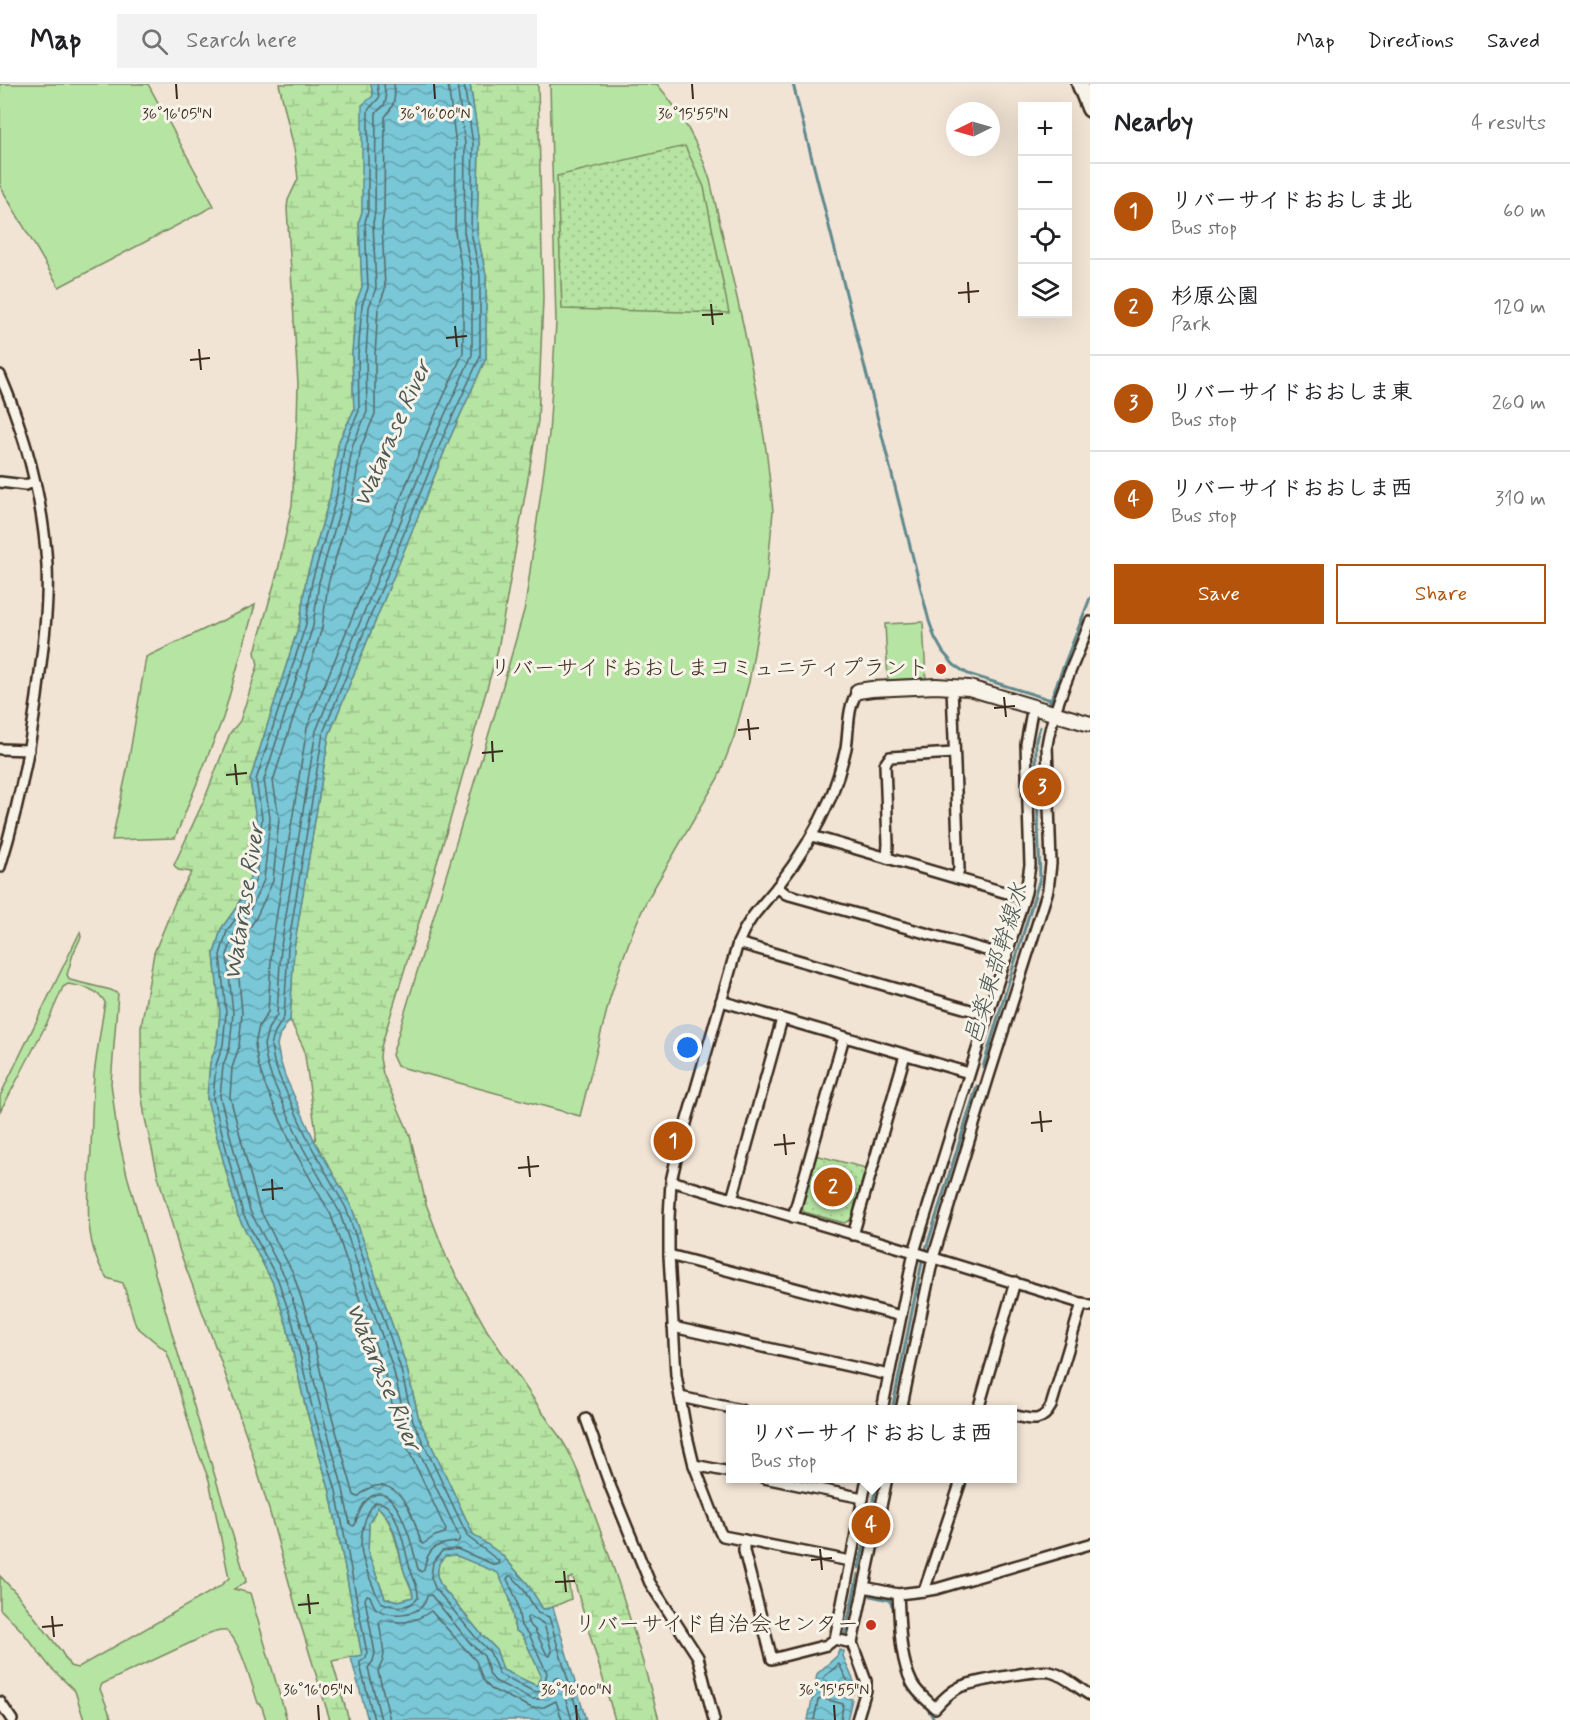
<!DOCTYPE html>
<meta charset="utf-8">
<style>
:root{--surface:#fff;--page:#f2f2f2;--text:#202124;--muted:#757577;--line:#e0e0e0;--accent:#b45309}
body{margin:0;font-family:Mynerve,"Klee One",sans-serif;background:var(--page);color:var(--text)}
.controls{position:absolute;right:18px;top:18px;display:grid;overflow:hidden;border-radius:0px;box-shadow:0 6px 24px #0002}
.controls button{width:54px;height:54px;display:grid;place-items:center;padding:0;border:0;border-bottom:2px solid var(--line);background:var(--surface);color:var(--text);font:30px sans-serif}
.compass{position:absolute;left:946px;top:18px;width:54px;height:54px;border-radius:50%;background:var(--surface);box-shadow:0 6px 24px #0002;rotate:265deg}
.you{position:absolute;left:688px;top:964px;width:21px;height:21px;margin:-15px;border:4px solid #fff;border-radius:50%;background:#1a73e8;box-shadow:0 0 0 9px #1a73e833}
.badge{display:grid;place-items:center;width:39px;height:39px;border-radius:50%;background:var(--accent);color:#fff;font-size:20px;font-weight:700}
.pin{position:absolute;translate:-50% -50%;border:3px solid #fff;box-shadow:0 2px 6px #0006}
.popup{position:absolute;left:726px;top:1321px;width:291px;height:78px;box-sizing:border-box;display:grid;place-content:center;border-radius:0px;background:var(--surface);filter:drop-shadow(0 2px 4px #0005);font-size:20px;white-space:nowrap;color:var(--muted)}
.popup b{font-size:22px;color:var(--text)}
.popup::after{content:'';position:absolute;left:50%;top:100%;margin-left:-12px;border:12px solid transparent;border-top-color:var(--surface)}
.list{margin:0;padding:0;list-style:none}
h2{display:flex;justify-content:space-between;align-items:center;height:78px;margin:0;padding:0 24px;font-size:26px}
h2 small{font-size:20px;font-weight:400;color:var(--muted)}
.list li{display:grid;grid-template-columns:39px 1fr auto;gap:18px;align-items:center;box-sizing:border-box;height:96px;padding:0 24px;border-top:2px solid var(--line)}
.list b{display:block;font-size:22px;white-space:nowrap}
.list p{margin:0;font-size:20px;white-space:nowrap;color:var(--muted)}
.list em{font-size:20px;font-style:normal;color:var(--muted)}
.actions{display:flex;gap:12px;padding:18px 24px}
.actions a{flex:1;padding:14px 0;border:2px solid var(--accent);border-radius:0px;text-align:center;font-size:21px;color:var(--accent)}
.actions .main{background:var(--accent);color:#fff}
.icon{flex:none;width:33px;height:33px;fill:none;stroke:currentColor;stroke-width:2;stroke-linecap:round;stroke-linejoin:round}
.map{position:relative;flex:none;width:1090px;height:1636px;overflow:hidden}
header{display:flex;align-items:center;gap:36px;box-sizing:border-box;height:84px;padding:0 30px;background:var(--surface);border-bottom:2px solid var(--line)}
header strong{font-size:28px}
nav{display:flex;gap:33px;margin-inline-start:auto;font-size:21px}
.search{width:420px;height:54px;background:var(--page);display:flex;align-items:center;gap:15px;box-sizing:border-box;padding:0 21px;border-radius:0px;color:var(--muted);font-size:22px}
main{display:flex}
aside{flex:1;background:var(--surface)}
.map>svg:first-child{display:block}
.grass{fill:#b6e4a2;stroke:#788760;stroke-width:1.5}
.wetland{fill:url(#wetland-marsh);stroke:#788760;stroke-width:1.5}
.park{fill:url(#park-dots);stroke:#788760;stroke-width:1.5}
.water{fill:url(#water-waves);stroke:#60888d;stroke-width:1.5;fill-rule:evenodd}
.lines{fill:none;stroke-linecap:round;stroke-linejoin:round}
.shore{stroke:#546968;stroke-width:1.5}
.stream{stroke:#60888d;stroke-width:3}
.street-casing{stroke:#3b2a1e;stroke-width:14}
.secondary-casing{stroke:#3b2a1e;stroke-width:18}
.primary-casing{stroke:#3b2a1e;stroke-width:20}
.street{stroke:#f7f3e8;stroke-width:9}
.secondary{stroke:#f7f3e8;stroke-width:14}
.primary{stroke:#f7f3e8;stroke-width:15}
.ticks{fill:none;stroke:#3b2a1e;stroke-width:2}
.poi-dot{fill:#c8321e;stroke:#f7f3e8;stroke-width:2}
.labels{text-anchor:middle;dominant-baseline:central;stroke-width:6;stroke-linejoin:round;paint-order:stroke}
.poi-label{font-size:22px;fill:#3b2a1e;stroke:#f7f3e8;text-anchor:end}
.water-label{font-size:24px;font-style:italic;fill:#4e5956;stroke:#f7f3e8}
.ticks-label{font-size:15px;text-anchor:middle;fill:#3b2a1e;stroke:#f7f3e8;stroke-width:6;stroke-linejoin:round;paint-order:stroke}
</style>
<header>
<strong>Map</strong>
<div class="search"><svg class="icon" aria-label="search" viewBox="0 0 24 24"><circle cx="10" cy="10" r="6"/><path d="M15 15l6 6"/></svg>Search here</div>
<nav><a>Map</a><a>Directions</a><a>Saved</a></nav>
</header>
<main>
<div class="map">
<svg width="1090" height="1636" viewBox="0 0 1090 1636">
<defs>
<pattern id="wetland-marsh" width="20" height="14" patternUnits="userSpaceOnUse" patternTransform="scale(1.5)"><rect width="20" height="14" fill="#b6e4a2"/><path d="M1 5h8M5 5V1M11 12h8M15 12V8" fill="none" stroke="#9dc48b"/></pattern>
<pattern id="park-dots" width="8" height="8" patternUnits="userSpaceOnUse" patternTransform="scale(1.5)"><rect width="8" height="8" fill="#b6e4a2"/><path d="M2 2h.1M6 6h.1" fill="none" stroke="#9dc48b" stroke-width="1.8" stroke-linecap="round"/></pattern>
<pattern id="water-waves" width="16" height="10" patternUnits="userSpaceOnUse" patternTransform="scale(1.5)"><rect width="16" height="10" fill="#79c7d7"/><path d="M0 5q4-4 8 0t8 0" fill="none" stroke="#64a2ae"/></pattern>
</defs>
<rect width="100%" height="100%" fill="#f1e4d5"/>
<filter id="ink" filterUnits="userSpaceOnUse"><feTurbulence type="fractalNoise" baseFrequency=".0167" numOctaves="2"/><feDisplacementMap in="SourceGraphic" scale="12" xChannelSelector="R" yChannelSelector="G"/><feConvolveMatrix kernelMatrix="1 2 1 2 8 2 1 2 1" color-interpolation-filters="sRGB"/></filter>
<g filter="url(#ink)">
<!-- grass -->
<g class="grass">
<path d="M0,0h148l66,122 -155,81 -59,-101z"/>
<path d="M550,0h107c24,28 42,61 53,96l33,144 16,82 8,50 6,55 -6,66 -18,105 -15,55 -16,41 -71,122 -14,31 -12,33 -11,34 -30,118 -183,-50 -5,-11 104,-345 29,-103 24,-173 7,-111z"/>
<path d="M255,521l-32,113 -48,120 -63,2 15,-70 19,-113z"/>
<path d="M923,538l3,56 -38,2 -3,-56z"/>
<path d="M80,848l1,5 -8,17 -6,21 3,5 41,10 7,4 -7,89 6,48 10,44 47,165 71,236 1,6 -12,7 16,4 37,127h-21l-4,-13 -4,-4c-5,-14 -19,-67 -32,-72 -6,-1 -13,2 -19,4l-105,49 -2,5 12,31h-28l-9,-29 -25,-24 -28,-36 -22,-22v-33l16,17 45,58 9,15 7,2 142,-81 10,-9 -20,-98 -14,-36 -23,-78 -6,-15 -30,-25 -13,-43 -16,-5c-26,-37 -18,-86 -16,-129 1,-25 1,-49 3,-74 3,-24 7,-48 11,-73 -9,-14 -21,-15 -37,-18l-5,3 -14,32 -43,82 -6,10v-15z"/>
</g>
<!-- wetland -->
<g class="wetland">
<path d="M279,0h92l2,12 -11,116 -3,9 3,66 -6,16 -4,51 2,56 -15,31 -9,56 -24,83 -6,42 -50,158 6,39 -6,59 -14,30 -15,21 -7,25 6,59 -3,31 -7,19 -3,36 31,117 35,67 14,43 18,79 25,87 32,163 -30,6 17,59h-19l-31,-101 -29,-106 -22,-73 -28,-81 -40,-107 -22,-76 -13,-58 -4,-27v-64l13,-74 23,-56 15,-25 -14,-2 -4,-5 31,-67 25,-65 10,-12 18,-56 -3,-13 23,-82 14,-65 5,-82 1,-39 -11,-176 1,-8 10,-21 -3,-26z"/>
<path d="M470,0h68l5,215 -5,122 -40,228 -48,171 -69,227 -1,11 3,16 27,61 16,69 21,55 41,73 66,97c20,25 27,53 39,82 26,68 47,138 66,209h-44l-42,-143 -5,2 3,20 -18,8 -10,3 -16,-27 -25,-28 -29,-21 -54,-115 -13,-54 -55,-160 -36,-63 1,-9 -12,-84 -14,-29 4,-72 35,-213 120,-295 37,-82v-83l-9,-43 2,-89z"/>
<path d="M378,1423c18,18 19,44 27,67 3,8 7,14 8,23l-14,4 -14,-3 -17,-45 1,-30z"/>
<path d="M455,1471l43,17 12,27 5,31 8,6 18,39 -4,11 -34,-16 -7,-21 -14,-14 -41,-49 -4,-10 2,-14 6,-6z"/>
</g>
<!-- park -->
<g class="park">
<path d="M685,62l19,41 25,126 -167,-4 -5,-133z"/>
<path d="M815,1071l51,13 -15,52 -7,3 -40,-11 -3,-6z"/>
</g>
<!-- water -->
<g class="water">
<path d="M371,0h99l9,59 -2,89 9,43v83l-37,82 -120,295 -35,213 -4,72 -10,14 -3,11 3,15 5,16 30,66 36,63 55,160 13,54 54,115 29,21 25,28 16,26 10,-2 33,113h-218l-17,-62 11,-3 -32,-163 -25,-87 -18,-79 -14,-43 -35,-67 -31,-117 3,-36 7,-19 3,-31 -6,-59 7,-25 15,-21 14,-30 6,-59 -6,-39 50,-158 6,-42 24,-83 9,-56 15,-31 -2,-56 4,-51 6,-16 -3,-66 3,-9v-107l11,-9zM378,1423c19,16 20,45 27,67 3,8 8,14 8,23l-14,4 -14,-3 -17,-45 1,-30zM455,1471l43,18 12,26 5,31 8,6 18,39 -4,11 -34,-16 -7,-21 -14,-14 -41,-49 -4,-10 2,-13 6,-7z"/>
<path d="M839,1566l5,1 -1,5 12,28 -2,10 -38,-8 2,-12 20,-18z"/>
<path d="M814,1606l38,9 -5,21h-39z"/>
</g>
<g class="lines">
<!-- shore -->
<g class="shore">
<path d="M384,0l2,16 -2,5 -8,8 -1,99 -2,11 3,65 -7,19 -3,48 1,57 -14,32 -10,56 -24,82 -6,44 -49,154 6,38 -6,62 -16,34 -14,21 -7,20 6,58 -3,33 -7,20 -3,31 30,114 35,66 15,45 19,79 24,88 7,35 3,2 2,-1c2,-9 8,-24 17,-29 27,-15 42,57 46,73l3,3 3,-2c3,-22 12,-27 34,-28l2,-4 -54,-114 -13,-56 -54,-157 -36,-63 -30,-67 -6,-17 -3,-19 4,-16 9,-14 4,-69 35,-215 120,-297 36,-79v-79l-8,-44 1,-88 -8,-60"/>
<path d="M394,0c2,15 0,22 -9,33l-1,95 -2,12 3,65 -7,20 -3,46v59l-14,33 -9,55 -24,82 -6,44 -49,153 6,37 -6,63 -17,37 -14,21 -5,17 5,57 -3,34 -7,21 -2,29 29,111 34,65 15,46 19,80 27,96 4,2c16,-18 34,-14 47,5 8,11 12,28 16,40l2,2 12,-8 10,-3 1,-3 -48,-102 -14,-57 -53,-156 -36,-63 -30,-67 -7,-21 -3,-19 4,-19 9,-14 4,-68 35,-216 121,-297 35,-78v-76l-8,-45 1,-87 -8,-61"/>
<path d="M464,0l9,60 -2,88 9,44v81l-37,80 -120,296 -35,214 -4,70 -9,15 -4,13 3,17 6,16 30,66 36,64 54,158 13,55 55,116 31,24 -1,3 -3,1 -38,-16 -15,2 -9,11 -2,15 4,11 42,51 13,13 9,22 34,17 5,1 5,-4 4,-15 -18,-39 -8,-8 -5,-28 -9,-19 2,-3h3l10,11 16,26 11,4 31,103"/>
<path d="M376,1418c7,0 12,4 16,10 10,15 13,42 19,59 3,10 8,17 7,27 -8,11 -25,10 -37,4 -6,-9 -17,-37 -19,-48 -3,-14 2,-42 14,-52z"/>
<path d="M529,1532l15,8 8,28 -2,4 -3,-1 -12,-25 -7,-7 -1,-5z"/>
<path d="M839,1580l9,18 -2,4 -21,-4 -2,-3 1,-2z"/>
<path d="M374,1636l-14,-55v-3l6,-4 1,-5 -31,-162 -25,-88 -18,-79 -15,-44 -35,-66 -30,-116 3,-33 7,-20 3,-32 -6,-58 7,-24 15,-21 14,-31 6,-61 -6,-38 50,-156 6,-43 24,-82 9,-56 14,-32 -1,-56 4,-50 6,-17 -3,-66 3,-11v-101l11,-12 -2,-14"/>
<path d="M381,1636l-13,-52 5,-7 2,-8 -10,-54 2,-4 3,1c2,5 3,10 7,13 11,8 38,7 46,-4 3,-3 3,-6 4,-9l4,-1 40,49 13,12 6,19 5,6 37,18h9l6,-4 7,-17h5l13,42"/>
<path d="M390,1636l-12,-49 5,-11 1,-7 -5,-31 3,-2c20,4 32,3 49,-9l45,50 7,19 8,9 41,19 12,-1 12,-6 6,19"/>
<path d="M814,1636l4,-20 3,-2 22,6 -2,16"/>
</g>
<!-- stream -->
<g class="stream">
<path d="M793,0l136,537 6,17 8,14 11,13 14,9 83,26"/>
<path d="M1049,620l41,-106"/>
<path d="M983,983l57,-189 -4,-114v-24l4,-13"/>
<path d="M925,1168l52,-166"/>
<path d="M892,1326l30,-148"/>
<path d="M859,1484l19,-90"/>
<path d="M872,1507l-1,5 18,4 6,10"/>
<path d="M844,1555l14,-65"/>
<path d="M898,1568l9,34 10,13 7,5 11,16"/>
</g>
<defs>
<g id="street">
<path d="M0,291c26,61 43,124 47,190 2,44 -5,89 -10,132 -8,58 -20,115 -37,170"/>
<path d="M0,398l25,3 10,-3"/>
<path d="M952,603l7,182 -3,9"/>
<path d="M0,665l29,1"/>
<path d="M812,752l212,62"/>
<path d="M887,774l1,-14 -3,-80 5,-7 63,-4"/>
<path d="M777,803l9,7 221,62"/>
<path d="M738,859l250,72"/>
<path d="M721,917l248,72"/>
<path d="M671,1097l243,71 176,54"/>
<path d="M732,1115l50,-180"/>
<path d="M793,1133l51,-180"/>
<path d="M853,1151l52,-180"/>
<path d="M669,1171l232,61"/>
<path d="M673,1243l216,48"/>
<path d="M680,1313l61,13"/>
<path d="M882,1326l32,-158 112,-360 4,-27 -4,-121 7,-38"/>
<path d="M901,1326l32,-152 55,-179 60,-189 3,-26 -4,-119c6,-39 29,-85 43,-123"/>
<path d="M978,1326l37,-128"/>
<path d="M1012,1331c18,4 29,10 39,-9l31,-103"/>
<path d="M586,1335l23,64 41,100 48,74 16,63"/>
<path d="M694,1381l36,7"/>
<path d="M764,1394l99,20"/>
<path d="M744,1456v11l28,108 55,-14 8,-6 17,4"/>
<path d="M850,1477l-127,-25 -3,-4 -26,-67 -7,-29 -11,-61 -7,-120v-37l2,-37 7,-30 60,-208c10,-25 23,-36 39,-56 22,-28 40,-58 54,-90 6,-16 11,-32 15,-49 3,-17 1,-42 12,-57"/>
<path d="M864,1503l34,7 26,-3 38,-113"/>
<path d="M924,1507l12,-2 154,-45"/>
<path d="M898,1510c2,29 1,63 14,89 5,10 15,17 23,25 7,-8 15,-16 25,-21 11,-5 79,-18 90,-15 15,3 27,16 40,23"/>
<path d="M835,1555l32,-161"/>
<path d="M0,1618l12,18"/>
<path d="M857,1636l9,-30v-9l-14,-38 35,-165"/>
</g>
<path id="secondary" d="M858,607l14,-2 64,-3 33,2 121,36"/>
<path id="primary" d="M1080,0l10,25"/>
</defs>
<!-- street casing -->
<use href="#street" class="street-casing"/>
<!-- secondary casing -->
<use href="#secondary" class="secondary-casing"/>
<!-- primary casing -->
<use href="#primary" class="primary-casing"/>
<!-- street -->
<use href="#street" class="street"/>
<!-- secondary -->
<use href="#secondary" class="secondary"/>
<!-- primary -->
<use href="#primary" class="primary"/>
</g>
</g>
<!-- ticks -->
<path class="ticks" d="M176,0l1,15M434,0l1,15M692,0l1,15M968,198l1,21M958,209l21,-2M711,220l2,21M702,231l21,-1M455,242l2,21M446,254l21,-2M199,265l2,21M190,276l20,-2M1004,613l2,20M994,624l21,-2M748,635l2,21M738,646l21,-2M492,657l1,21M482,669l21,-2M235,680l2,21M226,691l21,-2M1040,1027l2,21M1031,1039l21,-2M784,1050l2,21M774,1061l21,-2M528,1072l2,21M518,1084l21,-2M272,1095l1,21M262,1106l21,-2M820,1465l2,21M811,1476l21,-2M564,1487l2,21M555,1498l20,-1M308,1510l2,20M298,1521l21,-2M52,1532l2,21M42,1543l21,-2M318,1621l1,15M576,1621l1,15M834,1621l1,15"/>
<!-- markers -->
<g class="poi-dot">
<circle cx="941" cy="585" r="6"/>
<circle cx="871" cy="1541" r="6"/>
</g>
<g class="labels">
<!-- poi labels -->
<g class="poi-label">
<text x="929" y="585">リバーサイドおおしまコミュニティプラント</text>
<text x="859" y="1541">リバーサイド自治会センター</text>
</g>
<!-- water labels -->
<g class="water-label">
<text transform="translate(393 350) rotate(-66)">Watarase River</text>
<text transform="translate(245 818) rotate(-81)">Watarase River</text>
<text transform="translate(997 880) rotate(-73)">邑楽東部幹線水</text>
<text transform="translate(383 1293) rotate(67)">Watarase River</text>
</g>
</g>
<g class="ticks-label">
<text x="177" y="35">36°16'05"N</text>
<text x="435" y="35">36°16'00"N</text>
<text x="693" y="35">36°15'55"N</text>
<text x="318" y="1611">36°16'05"N</text>
<text x="576" y="1611">36°16'00"N</text>
<text x="834" y="1611">36°15'55"N</text>
</g>
</svg>
<div class="controls">
<button>+</button>
<button>−</button>
<button><svg class="icon" aria-label="locate" viewBox="0 0 24 24"><circle cx="12" cy="12" r="6"/><path d="M12 2v4M12 18v4M2 12h4M18 12h4"/></svg></button>
<button><svg class="icon" aria-label="layers" viewBox="0 0 24 24"><path d="M12 4l9 5-9 5-9-5zM3 14l9 5 9-5"/></svg></button>
</div>
<svg class="compass" viewBox="-18 -18 36 36"><path d="M0-13l5 13h-10z" fill="#e53935"/><path d="M0 13l5-13h-10z" fill="#757577"/></svg>
<div class="you"></div>
<div class="pin badge" style="left:673px;top:1057px">1</div>
<div class="pin badge" style="left:833px;top:1103px">2</div>
<div class="pin badge" style="left:1042px;top:703px">3</div>
<div class="pin badge" style="left:871px;top:1441px">4</div>
<div class="popup"><b>リバーサイドおおしま西</b>Bus stop</div>
</div>
<aside>
<h2>Nearby<small>4 results</small></h2>
<ul class="list">
<li><span class="badge">1</span><div><b>リバーサイドおおしま北</b><p>Bus stop</p></div><em>60 m</em></li>
<li><span class="badge">2</span><div><b>杉原公園</b><p>Park</p></div><em>120 m</em></li>
<li><span class="badge">3</span><div><b>リバーサイドおおしま東</b><p>Bus stop</p></div><em>260 m</em></li>
<li><span class="badge">4</span><div><b>リバーサイドおおしま西</b><p>Bus stop</p></div><em>310 m</em></li>
</ul>
<div class="actions"><a class="main">Save</a><a>Share</a></div>
</aside>
</main>
